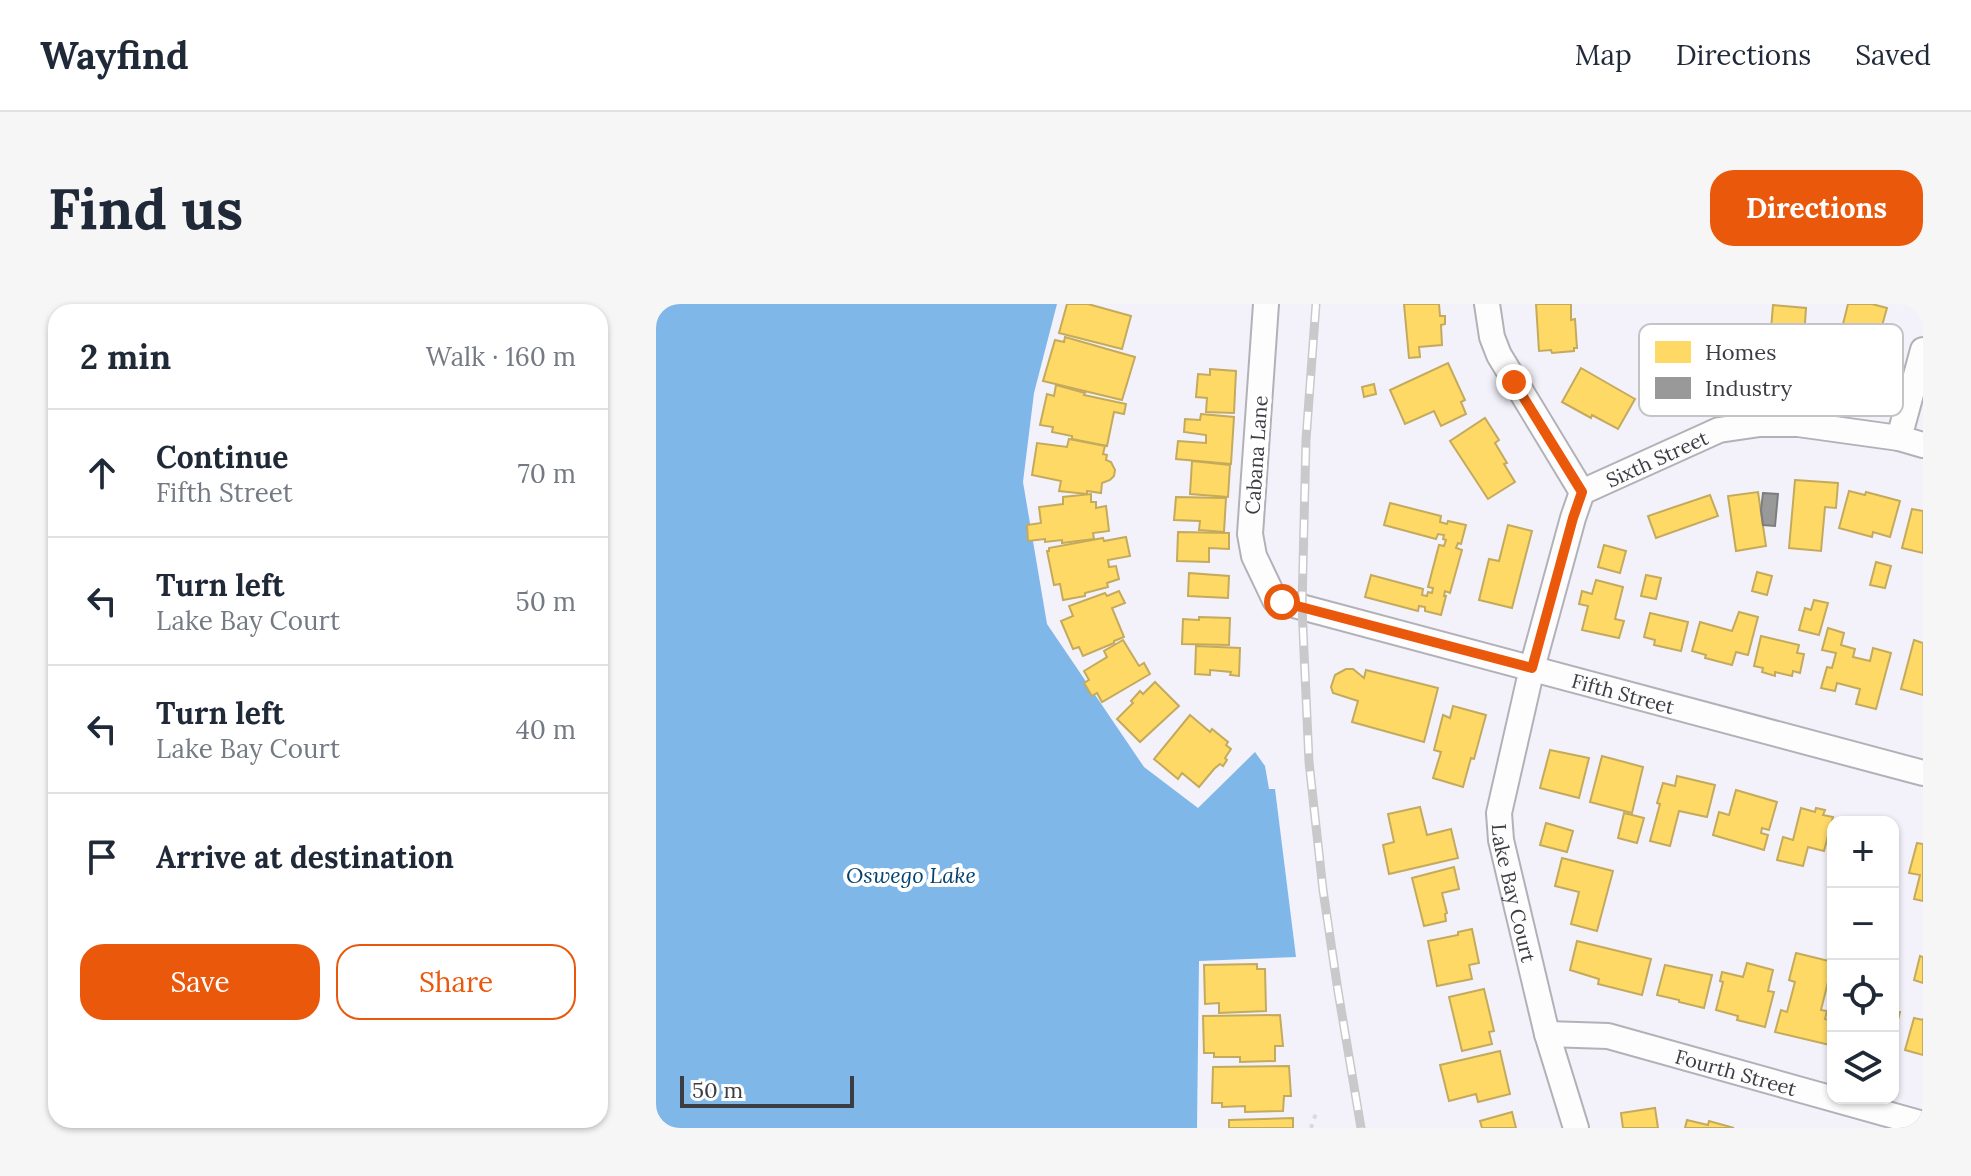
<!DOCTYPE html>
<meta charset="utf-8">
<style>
:root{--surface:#fff;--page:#f6f6f7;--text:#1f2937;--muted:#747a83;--line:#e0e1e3;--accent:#ea580c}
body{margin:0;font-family:Lora,serif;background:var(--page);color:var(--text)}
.controls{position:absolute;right:24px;bottom:24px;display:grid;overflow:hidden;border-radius:16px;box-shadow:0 2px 6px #0004}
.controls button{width:72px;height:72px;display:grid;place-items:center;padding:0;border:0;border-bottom:2px solid var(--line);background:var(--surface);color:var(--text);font:40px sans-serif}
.scale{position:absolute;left:24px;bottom:20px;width:174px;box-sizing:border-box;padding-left:8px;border:4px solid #3c3c43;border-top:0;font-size:22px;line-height:28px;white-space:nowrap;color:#3c3c43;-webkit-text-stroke:6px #fff;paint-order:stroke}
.stop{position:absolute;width:24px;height:24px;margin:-18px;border:6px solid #ea580c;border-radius:50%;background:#fff}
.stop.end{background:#ea580c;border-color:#fff;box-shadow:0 2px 8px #0008}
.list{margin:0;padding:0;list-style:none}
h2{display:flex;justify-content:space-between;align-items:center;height:104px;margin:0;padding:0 32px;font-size:34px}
h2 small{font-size:26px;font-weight:400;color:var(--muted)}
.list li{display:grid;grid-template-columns:52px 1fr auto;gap:24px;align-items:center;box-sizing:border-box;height:128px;padding:0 32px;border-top:2px solid var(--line)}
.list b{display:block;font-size:30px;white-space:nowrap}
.list p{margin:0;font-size:26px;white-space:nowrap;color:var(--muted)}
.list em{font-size:26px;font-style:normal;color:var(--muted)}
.actions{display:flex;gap:16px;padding:24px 32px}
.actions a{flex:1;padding:18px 0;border:2px solid var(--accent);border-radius:24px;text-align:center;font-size:28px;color:var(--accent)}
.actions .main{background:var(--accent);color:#fff}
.icon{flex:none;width:44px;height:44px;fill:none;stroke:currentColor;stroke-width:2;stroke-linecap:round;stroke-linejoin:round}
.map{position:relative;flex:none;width:1267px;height:824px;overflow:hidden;border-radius:24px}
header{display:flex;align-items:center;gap:48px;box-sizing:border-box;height:112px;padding:0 40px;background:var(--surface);border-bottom:2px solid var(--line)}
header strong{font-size:38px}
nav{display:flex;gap:44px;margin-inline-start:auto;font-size:28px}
.intro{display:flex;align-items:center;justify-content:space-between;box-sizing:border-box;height:192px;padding:0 48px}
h1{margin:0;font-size:56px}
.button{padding:20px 36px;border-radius:24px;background:var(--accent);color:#fff;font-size:28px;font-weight:700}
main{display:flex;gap:48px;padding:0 48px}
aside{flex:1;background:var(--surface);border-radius:24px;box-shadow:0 2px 6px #0004}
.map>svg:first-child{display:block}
.water{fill:#80b7e9}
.homes{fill:#ffd966;stroke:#c4aa5c;stroke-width:2}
.industry{fill:#999;stroke:#7d7d7f;stroke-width:2}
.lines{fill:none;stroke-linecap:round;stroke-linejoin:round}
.street-casing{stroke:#b2b1b7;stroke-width:28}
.path{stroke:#dadadd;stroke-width:4;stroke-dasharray:4 6;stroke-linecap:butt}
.street{stroke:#fdfdfe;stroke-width:24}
.rail-casing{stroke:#c9c9cb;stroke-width:9}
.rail{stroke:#fff;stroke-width:6;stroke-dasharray:18;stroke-linecap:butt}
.route{stroke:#ea580c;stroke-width:10}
.labels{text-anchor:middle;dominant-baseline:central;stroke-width:8;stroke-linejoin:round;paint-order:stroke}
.street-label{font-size:20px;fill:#3c3c43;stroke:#fff}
.water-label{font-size:22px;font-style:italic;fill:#04436f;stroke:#fff}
.key{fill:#fff;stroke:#c4c4c7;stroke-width:2}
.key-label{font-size:22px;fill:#3c3c43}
</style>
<header>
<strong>Wayfind</strong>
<nav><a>Map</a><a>Directions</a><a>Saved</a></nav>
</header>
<div class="intro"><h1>Find us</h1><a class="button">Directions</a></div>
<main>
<aside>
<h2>2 min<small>Walk · 160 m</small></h2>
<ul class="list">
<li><svg class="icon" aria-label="ahead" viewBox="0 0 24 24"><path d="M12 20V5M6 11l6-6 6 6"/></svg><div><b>Continue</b><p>Fifth Street</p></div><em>70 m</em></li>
<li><svg class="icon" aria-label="left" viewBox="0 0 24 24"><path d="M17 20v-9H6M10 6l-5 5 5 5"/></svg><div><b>Turn left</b><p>Lake Bay Court</p></div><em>50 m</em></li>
<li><svg class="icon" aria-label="left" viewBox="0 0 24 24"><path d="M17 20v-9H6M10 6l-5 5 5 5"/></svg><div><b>Turn left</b><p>Lake Bay Court</p></div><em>40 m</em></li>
<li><svg class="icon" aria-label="arrive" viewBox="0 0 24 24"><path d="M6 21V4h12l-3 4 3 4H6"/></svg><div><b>Arrive at destination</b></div></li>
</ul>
<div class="actions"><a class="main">Save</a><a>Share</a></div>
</aside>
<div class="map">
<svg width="1267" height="824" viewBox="0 0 1267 824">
<rect width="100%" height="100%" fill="#f3f2fa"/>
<!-- water -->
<path class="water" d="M0,0h401l-23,89 -11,89 24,142 97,143 54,41 57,-56 10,14 4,23h6l21,168 -97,4 -2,167h-541z"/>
<!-- homes -->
<g class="homes">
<path d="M411,0h21l43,12 -9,33 -63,-16z"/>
<path d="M748,0h35l1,12h5v8l-4,1 1,20 -23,2 1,10 -11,1z"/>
<path d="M880,0h35v16l4,-1 2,29h-3v3l-22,2 -1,-3 -12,1z"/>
<path d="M1192,0h24l15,4 -11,39 4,1 -9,36 -30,-8 1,-7 4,1 7,-26 -14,-4z"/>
<path d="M1117,1l33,3 -3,45 12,1 -3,26 -32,-4 3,-20 -14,-2z"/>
<path d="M409,33l70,20 -13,43 -79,-19 12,-41 9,2z"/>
<path d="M792,59l17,37 -4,2 5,12 -25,12 -7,-15 -29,13 -15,-34z"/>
<path d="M925,64l54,31 -17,30 -26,-14 -1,3 -29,-16z"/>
<path d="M554,65l26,2 -2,42 -28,-1 1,-14 -11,-1 2,-23 12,1z"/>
<path d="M718,80l2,10 -12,3 -2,-10z"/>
<path d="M400,81l29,8 -1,2 42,9 -2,10 -10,-2 -7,34 -35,-7v-3l-20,-4 1,-5 -13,-2 7,-31 7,2z"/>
<path d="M545,110l33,3 -3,47 -55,-5 2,-18 28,2v-8l-22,-3 1,-13 15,1z"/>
<path d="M829,114l14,22 -4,3 12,20 -3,1 11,18 -27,17 -38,-58z"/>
<path d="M413,135l36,7 -2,8 4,1 -1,5 5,2 4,8 -1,6 -4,4 -8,3 -1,10 -14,-2v3l-28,-3 2,-10 -29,-6 5,-32 30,4z"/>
<path d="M536,157l38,4 -2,32 -38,-3z"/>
<path d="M1139,176l43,3 -2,25 -11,-1 -4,44 -32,-3z"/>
<path d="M1193,187l16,4 1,-3 34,9 -10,36 -17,-5 -1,5 -33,-9z"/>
<path d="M1102,188l8,54 -30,5 -8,-55z"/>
<path d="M435,190v8h5v6l10,-2 3,25 -16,2 1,6 -32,4v-3l-17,2v-3l-17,2 -1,-16 14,-2 -2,-16 24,-3v-7z"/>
<path d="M1054,191l8,21 -62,22 -8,-22z"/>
<path d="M520,193l50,1 -2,34 -25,-2 1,-9 -26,-1z"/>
<path d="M734,199l51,13 -1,6 7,2 1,-3 18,4 -5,19 -3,-1 -2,5 6,2 -12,43 -5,-2 -1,5h2l-5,19 -16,-4v-4l-6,-1 -1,5 -53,-14 6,-22 52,14 -1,6 5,1 1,-4 4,1 1,-5 -5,-1 11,-42 5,1 2,-6 -3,-1 1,-4 -6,-1 -2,5 -52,-14z"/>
<path d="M1256,205l11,2v42l-21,-5z"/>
<path d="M852,221l24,6 -20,77 -33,-8 10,-41 10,2z"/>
<path d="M522,228l51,1v16l-20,-1v14l-32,-1z"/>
<path d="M470,233l4,19 -22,4 1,7 7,-1 3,13 -12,4 1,4 -23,6v3l-22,4 -3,-16 -6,1 -7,-34h2v-3l54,-10 1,3z"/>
<path d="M948,241l22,6 -6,22 -22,-6z"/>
<path d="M1220,258l15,4 -6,22 -15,-3z"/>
<path d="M1101,268l15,4 -5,19 -15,-4z"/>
<path d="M533,269l40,3 -1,22 -40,-2z"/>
<path d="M990,271l15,3 -5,21 -15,-3z"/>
<path d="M940,276l27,7 -8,32 9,2 -5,17 -37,-8 6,-24 -9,-2 3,-13 10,3z"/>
<path d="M463,287l6,12 -13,5 12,29 -10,4v2l-31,13 -4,-9 -6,2 -12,-28 12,-5 -4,-10 36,-13 2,3z"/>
<path d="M1158,296l14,3 -9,32 -20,-5 6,-22 6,2z"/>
<path d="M1083,308l19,5 -10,38 -12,-3 -4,13 -27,-7 1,-3 -14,-4 8,-29 32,9z"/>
<path d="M994,309l38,9 -7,29 -27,-6 1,-5 -11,-3z"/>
<path d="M543,313l31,1 -1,27 -47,-1 1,-25 16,1z"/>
<path d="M1172,324l16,5 -3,12 14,4 -2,8 17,4 3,-13 18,5 -15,56 -20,-5 4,-15 -23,-6 -2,8 -14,-3 6,-21 5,1 4,-15 -14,-3z"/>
<path d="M1105,332l38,9 -2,8 7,1 -4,19 -7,-2 -1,5 -17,-4v4l-13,-4 1,-4 -9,-2z"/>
<path d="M467,336l16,26 5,-3 6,11 -48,28 -5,-9 -5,3 -8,-13 5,-3 -5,-9 23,-14 -3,-6z"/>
<path d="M1258,336l9,3v52l-22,-6z"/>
<path d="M540,342l44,2 -1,28 -9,-1 1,-3 -21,-2v5l-15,-1z"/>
<path d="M690,365h7l11,9 2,-8 72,18 -14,54 -72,-20 6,-21 -25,-8 -2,-6 4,-12z"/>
<path d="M499,378l24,24 -39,36 -23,-23 16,-16 -2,-2 9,-10 3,3z"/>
<path d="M797,402l33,9 -12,44 -3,-1 -8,29 -30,-9 8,-26 -7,-2 9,-35 7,3z"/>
<path d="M534,411l20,17 2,-3 16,13 -2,3 5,4 -6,9 2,2 -4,6 -3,-2 -6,5 -15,18 -17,-14 -4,6 -24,-20z"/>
<path d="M894,446l39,8 -10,40 -39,-10z"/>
<path d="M946,452l41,11 -11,46 -42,-11z"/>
<path d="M1021,472l38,9 -8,32 -28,-6 -9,35 -20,-5 10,-37 -3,-1 6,-20 12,3z"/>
<path d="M1080,486l41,12 -8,28 -7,-2 -1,5 7,2 -4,15 -51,-15 6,-23 10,3z"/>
<path d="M764,503l7,28 24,-6 7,29 -69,16 -6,-29 11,-3 -6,-28z"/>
<path d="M1145,504l14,4 1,-4 9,2 -2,5 10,2 -9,34 -16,-4 -5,19 -26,-6 6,-23 10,3z"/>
<path d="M968,509l20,5 -7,25 -19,-5z"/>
<path d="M890,519l27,8 -6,21 -27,-7z"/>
<path d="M1261,539l6,1v57l-9,-2 6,-24 -11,-2z"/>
<path d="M906,554l51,13 -16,60 -26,-7 8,-32 -24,-6z"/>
<path d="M798,563l5,22 -17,4 5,20 -2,1 1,7 -22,5 -12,-48z"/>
<path d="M816,625l7,34 -10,2 3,14 -35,7 -9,-45 30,-6v-3z"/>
<path d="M921,637l74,18 -9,36 -44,-11 1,-5 -29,-9z"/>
<path d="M1140,649l37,9 -12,48 6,1 -2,8 8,2v11l-3,13 -55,-13 6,-22 6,2 8,-30 -6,-2z"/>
<path d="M1264,652l3,1v26l-9,-3z"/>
<path d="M1091,659l26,7 -5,21 6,1 -9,35 -28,-7 1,-4 -22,-6 7,-28 -3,-1 2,-9 21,5z"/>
<path d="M601,660v5h8l1,42 -47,2v-10l-14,1 -1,-39z"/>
<path d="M1009,661l47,10 -8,33 -25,-6v-2l-22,-5z"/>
<path d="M828,685l10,42 -5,1 3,12 -30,7 -13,-54z"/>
<path d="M1237,689l5,1 -4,17 6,1 -7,27z"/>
<path d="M624,711l3,31h-8v15l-35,1v-5h-26v-4h-10l-1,-37z"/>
<path d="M1258,714l9,2v-2v37l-18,-5z"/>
<path d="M844,747l10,43 -32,8 -2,-8 -27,7 -9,-36z"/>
<path d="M633,762l2,30h-7l-1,15 -38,1v-6l-23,1v-4h-10l1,-36z"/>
<path d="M999,804l3,20h-35l-2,-15z"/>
<path d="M856,808l4,16h-34l-2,-7z"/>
<path d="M637,814v10h-64v-8z"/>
<path d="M1031,816l21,5 1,-4 25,7h-49z"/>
</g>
<!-- industry -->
<path class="industry" d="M1107,189l15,1 -3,32 -12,-1 -2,-15z"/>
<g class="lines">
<defs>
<g id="street">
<path id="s1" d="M610,0l-16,230 4,22 21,44 648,173"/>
<path id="s2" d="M831,0l5,33 7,18 83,137 -9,26 -41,150 -33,145 2,27 46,194 29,94"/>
<path d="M1243,134l24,-88"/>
<path id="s3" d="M926,188l137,-62 41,-6h38l101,14 24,7"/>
<path id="s4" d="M891,730l61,2 315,88"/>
</g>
</defs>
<!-- street casing -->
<use href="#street" class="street-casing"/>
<!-- path -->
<path class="path" d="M655,824l6,-18"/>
<!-- street -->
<use href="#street" class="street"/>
<defs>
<path id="rail" d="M660,0l-10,136 -4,167 7,155 14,128 15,101 23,137"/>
</defs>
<!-- rail casing -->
<use href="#rail" class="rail-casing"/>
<!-- rail -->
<use href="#rail" class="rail"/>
</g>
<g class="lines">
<!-- route -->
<path class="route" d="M626,298l250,66 41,-150 9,-26 -68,-110"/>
</g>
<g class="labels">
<!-- street labels -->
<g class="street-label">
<text transform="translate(600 151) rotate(-86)">Cabana Lane</text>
<text stroke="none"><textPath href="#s3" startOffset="82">Sixth Street</textPath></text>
<text stroke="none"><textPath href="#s1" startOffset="662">Fifth Street</textPath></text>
<text stroke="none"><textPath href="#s2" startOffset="626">Lake Bay Court</textPath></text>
<text stroke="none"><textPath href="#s4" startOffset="194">Fourth Street</textPath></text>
</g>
<!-- water labels -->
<g class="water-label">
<text x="255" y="571">Oswego Lake</text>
</g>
</g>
<!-- legend -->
<rect x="983" y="20" width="264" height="92" rx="12" class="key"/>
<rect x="999" y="37" width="36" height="22" fill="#ffd966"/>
<rect x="999" y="73" width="36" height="22" fill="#999"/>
<g class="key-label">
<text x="1049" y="56">Homes</text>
<text x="1049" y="92">Industry</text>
</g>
</svg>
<div class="controls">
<button>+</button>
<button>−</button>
<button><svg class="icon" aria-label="locate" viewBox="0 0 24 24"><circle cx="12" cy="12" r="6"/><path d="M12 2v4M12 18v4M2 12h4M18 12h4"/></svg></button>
<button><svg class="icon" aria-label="layers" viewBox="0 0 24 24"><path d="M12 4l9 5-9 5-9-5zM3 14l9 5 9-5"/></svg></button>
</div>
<div class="scale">50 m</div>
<div class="stop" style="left:626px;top:298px"></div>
<div class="stop end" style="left:858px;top:78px"></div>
</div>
</main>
